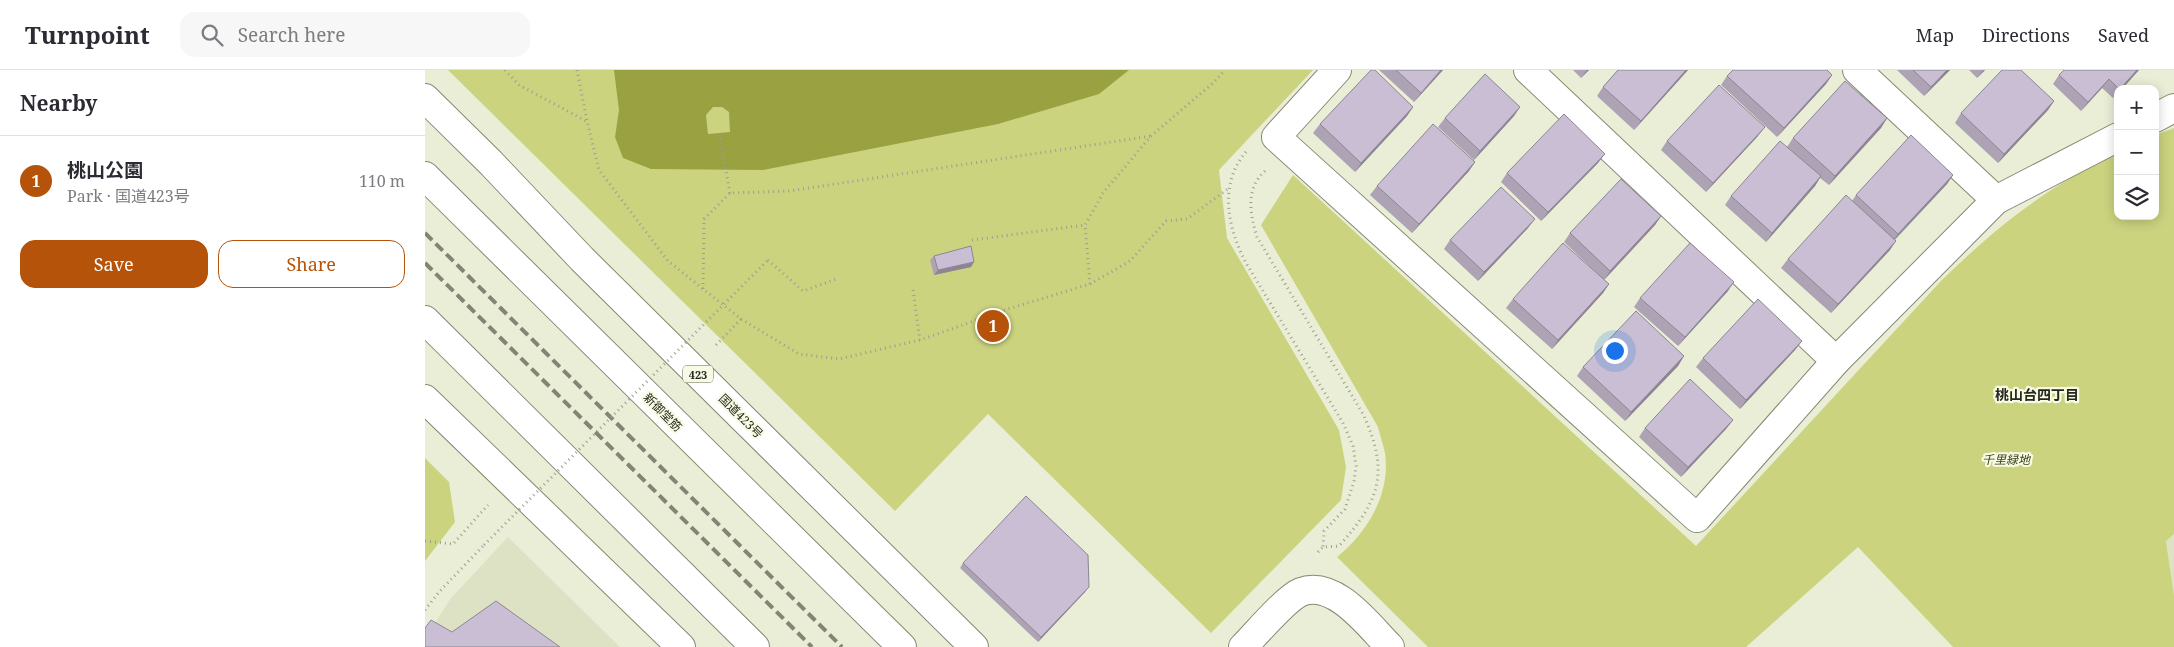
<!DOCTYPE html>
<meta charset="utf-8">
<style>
:root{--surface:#fff;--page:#f7f7f7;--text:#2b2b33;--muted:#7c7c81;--line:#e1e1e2;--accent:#b45309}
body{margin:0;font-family:"Noto Serif","Noto Sans JP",serif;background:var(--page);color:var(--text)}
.controls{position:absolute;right:15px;top:15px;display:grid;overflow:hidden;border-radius:10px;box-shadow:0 2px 12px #0003}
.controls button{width:45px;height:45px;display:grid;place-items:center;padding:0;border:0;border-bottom:1px solid var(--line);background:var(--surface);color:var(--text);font:25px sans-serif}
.you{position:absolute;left:1189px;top:280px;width:18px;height:18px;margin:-12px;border:4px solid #fff;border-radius:50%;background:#1a73e8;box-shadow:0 0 0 8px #1a73e833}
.badge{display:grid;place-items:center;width:32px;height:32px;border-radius:50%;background:var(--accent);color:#fff;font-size:16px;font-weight:700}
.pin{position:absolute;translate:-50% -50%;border:2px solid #fff;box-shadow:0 1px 5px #0006}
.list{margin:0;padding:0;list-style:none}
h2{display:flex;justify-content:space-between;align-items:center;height:65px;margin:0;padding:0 20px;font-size:21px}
h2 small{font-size:16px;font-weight:400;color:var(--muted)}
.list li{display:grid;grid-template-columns:32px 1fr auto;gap:15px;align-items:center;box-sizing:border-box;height:90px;padding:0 20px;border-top:1px solid var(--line)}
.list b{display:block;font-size:19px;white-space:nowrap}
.list p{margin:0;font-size:16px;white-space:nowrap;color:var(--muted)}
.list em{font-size:16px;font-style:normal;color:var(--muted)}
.actions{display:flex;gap:10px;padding:15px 20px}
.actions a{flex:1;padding:11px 0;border:1px solid var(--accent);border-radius:15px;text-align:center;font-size:18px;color:var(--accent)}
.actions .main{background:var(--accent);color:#fff}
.icon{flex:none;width:28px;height:28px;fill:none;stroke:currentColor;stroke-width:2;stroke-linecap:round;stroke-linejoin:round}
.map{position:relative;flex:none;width:1749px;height:577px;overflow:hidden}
header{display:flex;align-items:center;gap:30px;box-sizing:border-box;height:70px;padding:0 25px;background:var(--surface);border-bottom:1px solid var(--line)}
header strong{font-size:24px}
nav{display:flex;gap:28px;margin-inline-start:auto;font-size:18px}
.search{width:350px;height:45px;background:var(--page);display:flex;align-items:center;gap:12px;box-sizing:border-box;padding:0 18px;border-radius:15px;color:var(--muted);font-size:19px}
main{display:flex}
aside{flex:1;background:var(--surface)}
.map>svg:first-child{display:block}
.built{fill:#dee2c4}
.green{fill:#cbd37f}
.water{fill:#99a141;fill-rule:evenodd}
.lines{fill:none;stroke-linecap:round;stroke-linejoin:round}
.street-casing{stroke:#868973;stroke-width:30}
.highway-casing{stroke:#868973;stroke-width:30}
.path{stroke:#9c9f8d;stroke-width:3;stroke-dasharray:1 4;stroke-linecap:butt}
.street{stroke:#fff;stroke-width:28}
.highway{stroke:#fff;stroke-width:28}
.rail{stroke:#828474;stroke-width:4;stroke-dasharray:10 5;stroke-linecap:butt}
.path-bridge{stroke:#9c9f8d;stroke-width:3;stroke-dasharray:1 4;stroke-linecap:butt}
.wall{fill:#ada3b5}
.shaded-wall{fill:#8d8594}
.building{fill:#c9bed3;stroke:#8d8594}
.labels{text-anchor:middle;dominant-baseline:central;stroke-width:4.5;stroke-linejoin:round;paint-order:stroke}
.shield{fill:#f8fbe3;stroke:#656759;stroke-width:1}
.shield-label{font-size:11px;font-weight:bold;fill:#26271e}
.street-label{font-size:12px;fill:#26271e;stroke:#f8fbe3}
.park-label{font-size:12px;font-style:italic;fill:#3b3e16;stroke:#f8fbe3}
.neighbourhood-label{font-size:14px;font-weight:bold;fill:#26271e;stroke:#f8fbe3}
</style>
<header>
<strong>Turnpoint</strong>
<div class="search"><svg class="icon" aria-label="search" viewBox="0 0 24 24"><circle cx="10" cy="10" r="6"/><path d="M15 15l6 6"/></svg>Search here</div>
<nav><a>Map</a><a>Directions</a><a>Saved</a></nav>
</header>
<main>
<aside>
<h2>Nearby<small></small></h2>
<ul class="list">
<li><span class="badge">1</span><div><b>桃山公園</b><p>Park · 国道423号</p></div><em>110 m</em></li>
</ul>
<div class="actions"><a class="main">Save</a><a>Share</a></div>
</aside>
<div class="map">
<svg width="1749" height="577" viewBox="0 0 1749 577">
<rect width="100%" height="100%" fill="#eaeed6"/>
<!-- built -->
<g class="built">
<path d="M1749,464v62l-8,-55z"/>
<path d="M83,467l112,110h-195l4,-15 22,-34z"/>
</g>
<!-- green -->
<g class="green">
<path d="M23,0h865l-94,100 8,68 112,192 7,37 -5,33 -130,133 -223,-219 -93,97z"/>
<path d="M1749,58v406l-8,7 8,55v51h-221l-95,-100 -112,100h-318l-91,-90c30,-24 54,-63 48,-104 -2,-9 -5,-18 -7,-26l-117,-202 32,-50 403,371 245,-265c56,-55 106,-94 177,-129v64h37v-81z"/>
<path d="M0,388l24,24 6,40 -30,39z"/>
</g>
<!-- water -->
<path class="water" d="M189,0h515l-30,24 -101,30 -235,46 -112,-1 -28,-11 -8,-21 4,-27zM288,37h9l7,5 1,20 -22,2 -2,-19z"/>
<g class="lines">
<defs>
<g id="street">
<path d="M912,0l-61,67 421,381 139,-157 160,-161 122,-63"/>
<path d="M1103,0l308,291"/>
<path d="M1432,0l139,130"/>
<path d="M1730,48l19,-10"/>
<path d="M818,577c13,-13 43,-49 58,-55 34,-13 68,34 89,55"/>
</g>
<g id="highway">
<path d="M0,28l66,65 91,96 392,388"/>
<path d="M0,106l477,471"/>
<path d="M0,250l330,327"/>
<path d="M0,329l256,248"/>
</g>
</defs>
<!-- street casing -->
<use href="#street" class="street-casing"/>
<!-- highway casing -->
<use href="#highway" class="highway-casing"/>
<!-- path -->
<g class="path">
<path d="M80,0l14,15 67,36"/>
<path d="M152,0l10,51 12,49 69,91 73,58 58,35 40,5 81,-19 88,-31 82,-25 40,-23 36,-40 21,-2 42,-31"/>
<path d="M294,63l11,60"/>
<path d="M821,82c-28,32 -18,77 0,111l97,160 10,23 3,20 -2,15 -9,28 -21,22 -1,16"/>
<path d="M840,101c-20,18 -15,43 -8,66l106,177c27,59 17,86 -24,132l-16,1 -7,7"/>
<path d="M547,170l113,-15"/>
<path d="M343,190l35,31 36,-13"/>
<path d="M665,214l-5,-59 18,-32 48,-57 62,-53 12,-13"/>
<path d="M278,219l1,-70 26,-26 59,-2 362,-55"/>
<path d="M488,220l7,50"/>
<path d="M291,275l25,-26"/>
<path d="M0,471l28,3 35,-39"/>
<path d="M0,540l14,-18 45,-47"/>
</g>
<!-- street -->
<use href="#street" class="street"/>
<!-- highway -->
<use href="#highway" class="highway"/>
<!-- rail -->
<g class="rail">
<path d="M0,163l417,414"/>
<path d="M0,193l387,384"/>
</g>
<!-- path-bridge -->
<path class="path-bridge" d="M59,475l284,-285"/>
</g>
<!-- wall -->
<g class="wall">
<path d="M954,0h64l-29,32z"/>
<path d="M1148,0h16l-8,8z"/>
<path d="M1193,0h70l-54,60 -37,-34 6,-9z"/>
<path d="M1472,0h53l-26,26z"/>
<path d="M1544,0h16l-8,8z"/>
<path d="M1714,0l-17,19h-4v5l-5,4 -11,-10 -21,23 -28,-27 6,-9z"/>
<path d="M1407,5l-6,9 -49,53 -56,-52 6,-9z"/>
<path d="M1629,31l-6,9 -50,53 -43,-40 6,-10z"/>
<path d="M988,37l-6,9 -52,56 -42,-39 7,-9z"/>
<path d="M1095,37l-6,9 -40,44 -36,-33 7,-9z"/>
<path d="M1462,48l-6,10 -52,57 -9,-7 -5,8 -49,56 -41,-37 6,-9 56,-49 6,-9z"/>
<path d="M1333,66l-52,56 -45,-42 6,-9z"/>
<path d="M1050,92l-6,9 -57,62 -42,-38 7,-9z"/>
<path d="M1173,93l-57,58 -40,-39 6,-9z"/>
<path d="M1528,105l-6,9 -52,56 -5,10 -59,63 -50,-45 7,-9 64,-58 4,-6z"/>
<path d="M1236,146l-6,9 -51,55 5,4 -6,9 -51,56 -46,-41 7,-9 88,-22 -37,-35 6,-9z"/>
<path d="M1103,158l-50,53 -34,-32 6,-9z"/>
<path d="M509,186l37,11 -37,8 -4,-15z"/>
<path d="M1303,221l-50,55 -44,-39 6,-9z"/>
<path d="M1377,271l-7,9 -55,59 -44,-42 7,-9z"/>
<path d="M1259,286l-6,10 -53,55 -48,-45 6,-9z"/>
<path d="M1308,350l-7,9 -45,48 -42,-40 6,-9z"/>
<path d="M538,493l122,29 -47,50 -78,-74z"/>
</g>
<!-- shaded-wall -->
<g class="shaded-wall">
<path d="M1016,0h2l-29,32 7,-9z"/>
<path d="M1162,0h2l-8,8z"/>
<path d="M1261,0h2l-54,60 7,-9z"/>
<path d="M1522,0h3l-26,26 7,-9z"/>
<path d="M1558,0h2l-8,8z"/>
<path d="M1712,0h2l-17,19h-2z"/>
<path d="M1407,5l-6,9 -49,53 7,-9z"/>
<path d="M1684,9l-7,9 -21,23 7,-9z"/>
<path d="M1629,31l-6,9 -50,53 6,-9z"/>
<path d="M988,37l-6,9 -52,56 6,-9z"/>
<path d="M1095,37l-6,9 -40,44 6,-9z"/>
<path d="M1462,48l-6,10 -52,57 6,-9z"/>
<path d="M1340,57l-7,9 -52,56 7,-9z"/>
<path d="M1180,84l-7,9 -57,58 7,-9z"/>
<path d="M1050,92l-6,9 -57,62 7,-9z"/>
<path d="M1528,105l-6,9 -56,59 7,-9z"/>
<path d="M1396,106l-6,10 -49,56 6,-9z"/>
<path d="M1236,146l-6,9 -51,55 6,-9z"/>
<path d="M1110,149l-7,9 -50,53 6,-9z"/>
<path d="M1471,171l-6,9 -59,63 7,-9z"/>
<path d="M549,192l-3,5 -37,8 4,-5z"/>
<path d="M1309,212l-6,9 -50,55 7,-9z"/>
<path d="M1184,214l-6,9 -51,56 6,-9z"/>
<path d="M1377,271l-7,9 -55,59 6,-9z"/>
<path d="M1259,286l-6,10 -53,55 6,-9z"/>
<path d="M1308,350l-7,9 -45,48 7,-10z"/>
<path d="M664,517l-4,5 -47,50 3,-5z"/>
</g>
<!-- building -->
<g class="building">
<path d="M946,0h4l38,37 -52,56 -41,-39z"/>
<path d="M971,0h45l-20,23z"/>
<path d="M1193,0h68l-45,51 -38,-34z"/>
<path d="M1308,0h94l5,5 -48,53 -57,-52z"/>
<path d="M1488,0h34l-16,17z"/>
<path d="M1577,0h19l33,31 -50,53 -43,-41z"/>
<path d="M1639,0h73l-17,19h-1l-10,-10 -21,23 -29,-27z"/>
<path d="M1060,4l35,33 -40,44 -35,-33z"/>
<path d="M1420,11l42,37 -52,58 -42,-38z"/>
<path d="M1294,15l46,42 -52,56 -46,-42z"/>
<path d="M1139,44l41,40 -57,58 -41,-39z"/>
<path d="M1008,54l42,38 -56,62 -42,-38z"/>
<path d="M1486,65l42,40 -55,59 -42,-39z"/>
<path d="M1355,71l41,35 -49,57 -41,-37z"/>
<path d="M1196,109l40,37 -51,55 -40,-38z"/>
<path d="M1076,117l34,32 -51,53 -34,-32z"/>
<path d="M1421,125l50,46 -58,63 -50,-45z"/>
<path d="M1138,173l46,41 -51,56 -45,-41z"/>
<path d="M1265,173l44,39 -49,55 -45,-39z"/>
<path d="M546,176l3,16 -36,8 -4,-14z"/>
<path d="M1333,229l44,42 -56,59 -43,-42z"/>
<path d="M1211,241l48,45 -53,56 -48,-45z"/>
<path d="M1265,309l43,41 -45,47 -43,-39z"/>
<path d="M601,426l62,59 1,32 -48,50 -78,-74z"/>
<path d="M71,531l64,46h-135v-19l6,-8 21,12z"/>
</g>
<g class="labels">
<!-- shield labels -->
<rect class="shield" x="258" y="295.5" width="30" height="17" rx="4"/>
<g class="shield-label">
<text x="273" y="304">423</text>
</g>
<!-- street labels -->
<g class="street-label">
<text transform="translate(238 342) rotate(45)">新御堂筋</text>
<text transform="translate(316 346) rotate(45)">国道423号</text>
</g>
<!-- park labels -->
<g class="park-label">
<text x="1581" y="389">千里緑地</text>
</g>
<!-- neighbourhood labels -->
<g class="neighbourhood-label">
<text x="1612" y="324">桃山台四丁目</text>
</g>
</g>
</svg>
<div class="controls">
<button>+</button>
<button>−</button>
<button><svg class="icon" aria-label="layers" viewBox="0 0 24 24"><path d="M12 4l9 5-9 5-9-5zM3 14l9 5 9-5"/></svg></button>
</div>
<div class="you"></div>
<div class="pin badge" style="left:568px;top:256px">1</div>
</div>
</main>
